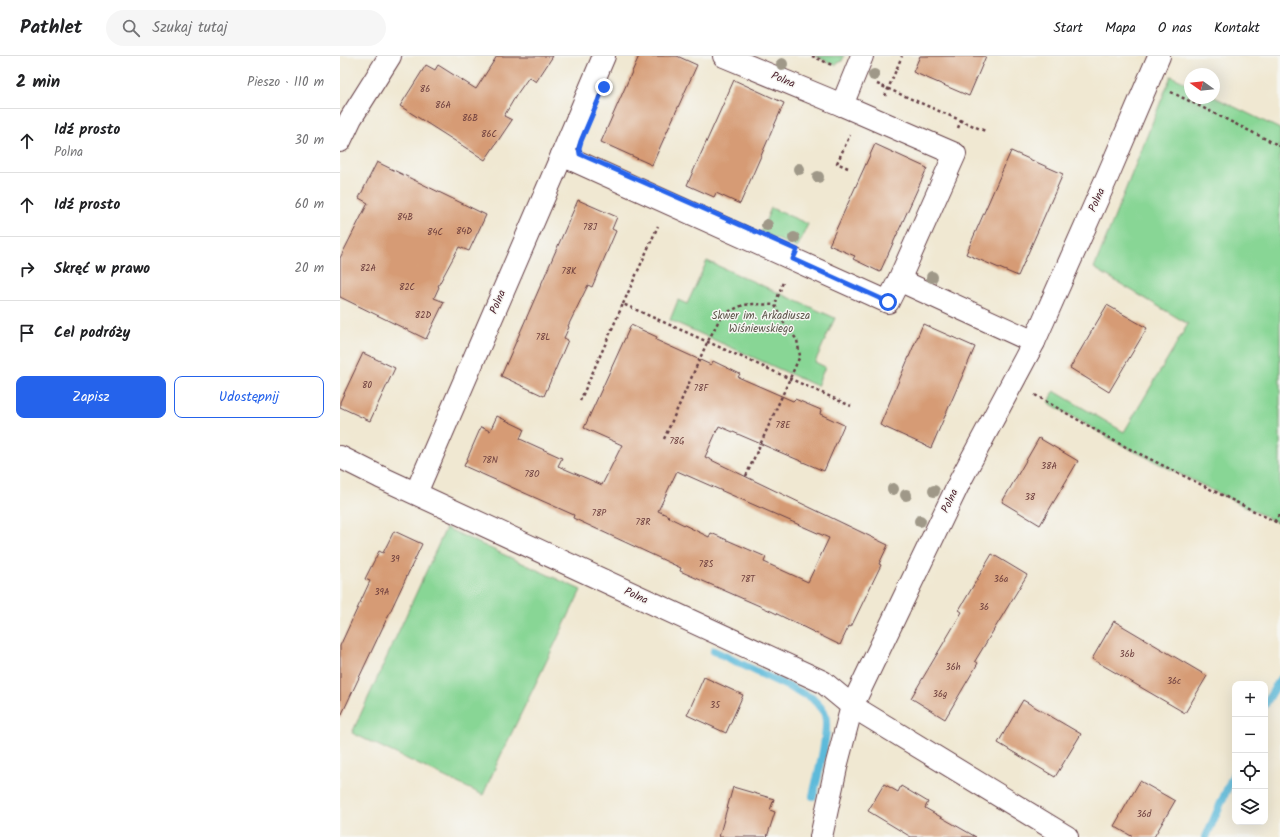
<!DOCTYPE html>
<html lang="pl">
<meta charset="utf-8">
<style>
:root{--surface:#fff;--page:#f6f6f6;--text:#202124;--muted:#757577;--line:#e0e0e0;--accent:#2563eb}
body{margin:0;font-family:Kalam,sans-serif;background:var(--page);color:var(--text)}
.controls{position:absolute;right:12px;bottom:12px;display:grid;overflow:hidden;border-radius:8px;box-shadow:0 4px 16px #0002}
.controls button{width:36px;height:36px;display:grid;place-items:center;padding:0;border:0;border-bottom:1px solid var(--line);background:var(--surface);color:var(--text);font:20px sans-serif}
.compass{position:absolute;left:844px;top:12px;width:36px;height:36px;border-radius:50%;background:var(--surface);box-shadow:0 4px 16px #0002;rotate:285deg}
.stop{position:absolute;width:12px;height:12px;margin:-9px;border:3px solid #2563eb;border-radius:50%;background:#fff}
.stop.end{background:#2563eb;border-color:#fff;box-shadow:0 1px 4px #0008}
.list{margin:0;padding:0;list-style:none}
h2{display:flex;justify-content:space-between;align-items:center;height:52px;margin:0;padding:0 16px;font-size:17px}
h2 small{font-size:13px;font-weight:400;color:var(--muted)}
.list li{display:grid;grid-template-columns:26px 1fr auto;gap:12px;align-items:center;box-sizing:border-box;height:64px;padding:0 16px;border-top:1px solid var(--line)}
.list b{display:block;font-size:15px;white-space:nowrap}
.list p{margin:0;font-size:13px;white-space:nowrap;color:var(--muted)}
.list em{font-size:13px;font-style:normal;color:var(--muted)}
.actions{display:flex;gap:8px;padding:12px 16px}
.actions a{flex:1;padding:9px 0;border:1px solid var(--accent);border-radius:8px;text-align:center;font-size:14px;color:var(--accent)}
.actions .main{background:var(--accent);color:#fff}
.icon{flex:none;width:22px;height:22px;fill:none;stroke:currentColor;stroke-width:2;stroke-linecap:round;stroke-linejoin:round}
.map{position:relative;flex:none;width:940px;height:781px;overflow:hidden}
header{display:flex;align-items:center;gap:24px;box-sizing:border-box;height:56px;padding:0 20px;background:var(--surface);border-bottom:1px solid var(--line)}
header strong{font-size:19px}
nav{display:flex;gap:22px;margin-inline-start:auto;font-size:14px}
.search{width:280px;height:36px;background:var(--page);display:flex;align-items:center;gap:10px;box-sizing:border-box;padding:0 14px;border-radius:22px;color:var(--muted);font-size:15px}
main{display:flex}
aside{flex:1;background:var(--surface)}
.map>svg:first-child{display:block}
.green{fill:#88d695;stroke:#697a60}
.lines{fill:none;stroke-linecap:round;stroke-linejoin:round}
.stream{stroke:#5cbada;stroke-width:8}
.building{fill:#d69b74;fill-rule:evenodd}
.street-casing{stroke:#633d44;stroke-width:24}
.path{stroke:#633d44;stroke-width:2.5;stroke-dasharray:3 3;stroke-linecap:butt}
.street{stroke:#fff;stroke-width:22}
.tree{fill:#9f9888}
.route{stroke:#2563eb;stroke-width:5}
.labels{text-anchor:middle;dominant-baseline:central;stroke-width:3;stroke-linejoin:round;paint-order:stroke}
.number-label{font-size:9px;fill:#6d3e3d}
.street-label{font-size:11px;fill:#4a1f2b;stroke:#f6f6f2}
.park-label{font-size:11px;fill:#5d564b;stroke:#f6f6f2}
</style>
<header>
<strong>Pathlet</strong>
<div class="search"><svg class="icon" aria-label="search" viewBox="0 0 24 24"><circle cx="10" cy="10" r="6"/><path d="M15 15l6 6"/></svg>Szukaj tutaj</div>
<nav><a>Start</a><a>Mapa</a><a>O nas</a><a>Kontakt</a></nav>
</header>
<main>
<aside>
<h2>2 min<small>Pieszo · 110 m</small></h2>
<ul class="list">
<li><svg class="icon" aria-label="ahead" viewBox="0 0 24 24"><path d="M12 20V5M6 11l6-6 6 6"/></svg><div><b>Idź prosto</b><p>Polna</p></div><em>30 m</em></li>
<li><svg class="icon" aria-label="ahead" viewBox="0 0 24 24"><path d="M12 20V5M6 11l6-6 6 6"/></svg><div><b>Idź prosto</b></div><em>60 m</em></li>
<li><svg class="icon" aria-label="right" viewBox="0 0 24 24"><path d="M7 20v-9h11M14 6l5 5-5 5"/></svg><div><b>Skręć w prawo</b></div><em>20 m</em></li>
<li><svg class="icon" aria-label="arrive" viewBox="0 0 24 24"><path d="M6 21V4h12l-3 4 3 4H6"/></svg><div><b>Cel podróży</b></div></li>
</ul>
<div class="actions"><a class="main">Zapisz</a><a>Udostępnij</a></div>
</aside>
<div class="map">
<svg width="940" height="781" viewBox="0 0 940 781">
<rect width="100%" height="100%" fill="#f6f6f2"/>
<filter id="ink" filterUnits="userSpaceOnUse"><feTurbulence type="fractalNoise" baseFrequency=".025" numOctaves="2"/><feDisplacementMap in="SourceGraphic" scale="8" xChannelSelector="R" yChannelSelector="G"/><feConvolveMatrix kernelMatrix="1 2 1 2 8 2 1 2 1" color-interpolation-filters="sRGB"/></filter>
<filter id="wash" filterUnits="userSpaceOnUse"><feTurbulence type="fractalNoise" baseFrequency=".012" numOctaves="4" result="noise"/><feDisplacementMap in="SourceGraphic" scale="16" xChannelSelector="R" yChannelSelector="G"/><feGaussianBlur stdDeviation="0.9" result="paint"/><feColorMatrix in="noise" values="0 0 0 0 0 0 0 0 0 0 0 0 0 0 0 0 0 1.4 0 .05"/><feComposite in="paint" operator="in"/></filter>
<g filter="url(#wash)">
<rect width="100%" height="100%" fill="#f0e8d2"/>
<!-- green -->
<g class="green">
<path d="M475,0h29l-2,5 -7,4z"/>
<path d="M831,20l19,9v13h24v-1l66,32v395l-162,-81 -69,-40 5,-12 70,41 64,-108 -94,-56z"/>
<path d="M431,152l37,16 -11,24 -36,-16z"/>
<path d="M367,205l128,57 -20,44 10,5 -8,19 -147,-66 8,-20 9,4z"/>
<path d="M106,472l135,62 -82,169 -16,36 -131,-62z"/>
</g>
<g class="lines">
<!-- stream -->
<g class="stream">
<path d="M374,595l98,47c4,5 11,10 13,17 5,16 -8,63 -12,81"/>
<path d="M925,649l15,-26"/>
<path d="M866,781l29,-66"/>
</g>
</g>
<g id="blocks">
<!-- building -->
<g class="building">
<path d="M157,0h56l-17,26 -7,-5 -12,17 -13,22 8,4 -27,40 -85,-54 26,-41 9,5 3,-5 38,24z"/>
<path d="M299,0h38l20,9 -45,100 -51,-23z"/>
<path d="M580,0h66l-17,40 -56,-24z"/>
<path d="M394,24l50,23 -44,101 -24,-11 -2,4 -27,-12z"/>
<path d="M535,88l52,24 -47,104 -27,-13 2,-3 -26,-11z"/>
<path d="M671,95l52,23 -45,102 -52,-22z"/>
<path d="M37,106l109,53 -17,36 -10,-4 -21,39 1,1 -5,11 10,4 -18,37 -86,-42v-39l28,-55 -9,-5z"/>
<path d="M238,144l39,17 -5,12 4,2 -24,56 -4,-2 -20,41 1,1 -5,11 4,2 -24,56 -43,-20z"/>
<path d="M767,249l40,23 -38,64 -39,-24z"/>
<path d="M583,268l52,23 -44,101 -51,-23z"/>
<path d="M291,269l26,12 -1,3 55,25 2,-4 27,13 -2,3 55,24 2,-2 26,11 -1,4 24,11 -20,46 -105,-45 -14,31 183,88 -9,19 2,1 -30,62 -2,-1 -9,19 -69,-34 -91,-40 1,-3 -108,-50 1,-3 -110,-49 17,-39 9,4 7,-15 27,13 -4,10 42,19 -4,8 44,19 20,-40 -38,-17zM337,415l152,67 -21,44 -44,-20 2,-5 -55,-24 -2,4 -41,-20 1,-1 -11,-5z"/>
<path d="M23,297l32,15 -25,53 -30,-14v-5z"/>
<path d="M699,382l39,23 -38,64 -38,-23z"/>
<path d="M54,475l28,13 -82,174v-72l30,-65 -5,-2 14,-28 4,2z"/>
<path d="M652,498l35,21 -52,86 3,2 -33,56 -34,-21 51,-86 -3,-2z"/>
<path d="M774,565l93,55 -22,37 -93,-54z"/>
<path d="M364,621l39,18 -17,38 -39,-18z"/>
<path d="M683,644l58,34 -26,43 -57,-34z"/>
<path d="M800,725l35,20 -21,36h-21l-19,-11z"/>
<path d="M544,728l14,8 3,-6 27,16 -3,6 51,29h-65l-43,-26z"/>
<path d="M393,731l41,12 -4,11 5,2 -8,25h-48z"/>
</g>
</g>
</g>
<g filter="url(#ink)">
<use href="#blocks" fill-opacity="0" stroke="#633d44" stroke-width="1"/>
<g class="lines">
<defs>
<g id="street">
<path d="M384,0l118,49"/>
<path d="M0,85l11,-23 39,-62"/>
<path d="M222,99l42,-99"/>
<path d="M559,224l135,62"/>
<path d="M0,401l40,20 443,205 29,24 215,131"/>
<path d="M76,437l146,-338 326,147 11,-22 56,-126 -113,-49 20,-49"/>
<path d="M481,781l16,-74 15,-57 108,-225 74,-139 74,-167 51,-119"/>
</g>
</defs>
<!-- street casing -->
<use href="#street" class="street-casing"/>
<!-- path -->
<g class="path">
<path d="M472,0l20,9"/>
<path d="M537,28l108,47"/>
<path d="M831,36l109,54"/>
<path d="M545,40l17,-40"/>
<path d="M618,72l3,-8"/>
<path d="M508,112l-11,-5 13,-28"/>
<path d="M283,248l35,-78"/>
<path d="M695,339l83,48 162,81"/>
<path d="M240,345l43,-97 228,102"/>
<path d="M324,383l42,-94 13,-25 9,-8 15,-7 10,-1 22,1"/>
<path d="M406,420l54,-120 -3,-16 -16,-21 -6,-14 8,-23"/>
<path d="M934,466l6,-8"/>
</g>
<!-- street -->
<use href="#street" class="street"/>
</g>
<!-- trees -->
<g class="tree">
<circle cx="442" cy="8" r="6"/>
<circle cx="534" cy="19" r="6"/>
<circle cx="459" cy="113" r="6"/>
<circle cx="478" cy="121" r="6"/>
<circle cx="427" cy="169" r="6"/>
<circle cx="454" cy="182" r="6"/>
<circle cx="592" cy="221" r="6"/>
<circle cx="553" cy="433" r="6"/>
<circle cx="594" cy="435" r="6"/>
<circle cx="566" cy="439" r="6"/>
<circle cx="580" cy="465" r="6"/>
</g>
</g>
<g class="lines" filter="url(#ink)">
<!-- route -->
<path class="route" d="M264,31l-23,54 -2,7 1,6 217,96 -4,9 95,43"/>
</g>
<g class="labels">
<!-- number labels -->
<g class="number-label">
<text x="85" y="33">86</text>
<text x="103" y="49">86A</text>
<text x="130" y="62">86B</text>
<text x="149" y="78">86C</text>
<text x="65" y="161">84B</text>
<text x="250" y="171">78J</text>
<text x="124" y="175">84D</text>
<text x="95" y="176">84C</text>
<text x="28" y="212">82A</text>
<text x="229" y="215">78K</text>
<text x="67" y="231">82C</text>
<text x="83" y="259">82D</text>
<text x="203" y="281">78L</text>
<text x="27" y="329">80</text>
<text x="361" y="332">78F</text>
<text x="443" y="369">78E</text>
<text x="337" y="385">78G</text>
<text x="150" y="404">78N</text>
<text x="709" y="410">38A</text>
<text x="192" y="418">78O</text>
<text x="690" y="441">38</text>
<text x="259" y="457">78P</text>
<text x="303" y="466">78R</text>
<text x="55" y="503">39</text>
<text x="366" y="508">78S</text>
<text x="408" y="523">78T</text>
<text x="661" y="523">36a</text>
<text x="42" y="536">39A</text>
<text x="644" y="551">36</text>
<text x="787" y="598">36b</text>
<text x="613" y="611">36h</text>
<text x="834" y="625">36c</text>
<text x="600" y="638">36g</text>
<text x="375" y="649">35</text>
<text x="804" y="758">36d</text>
</g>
<!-- street labels -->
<g class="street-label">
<text transform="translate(443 24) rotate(23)">Polna</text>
<text transform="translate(757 144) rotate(-66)">Polna</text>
<text transform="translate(158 246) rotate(-67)">Polna</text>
<text transform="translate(610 445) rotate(-64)">Polna</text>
<text transform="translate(296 540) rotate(25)">Polna</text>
</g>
<!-- park labels -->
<g class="park-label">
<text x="421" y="260">Skwer im. Arkadiusza<tspan x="421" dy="13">Wiśniewskiego</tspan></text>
</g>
</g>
</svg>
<div class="controls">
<button>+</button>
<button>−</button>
<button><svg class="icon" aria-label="locate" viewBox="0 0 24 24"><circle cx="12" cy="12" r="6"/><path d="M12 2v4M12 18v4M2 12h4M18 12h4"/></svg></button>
<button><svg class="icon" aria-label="layers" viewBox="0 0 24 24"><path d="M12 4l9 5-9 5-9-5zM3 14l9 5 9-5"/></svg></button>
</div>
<svg class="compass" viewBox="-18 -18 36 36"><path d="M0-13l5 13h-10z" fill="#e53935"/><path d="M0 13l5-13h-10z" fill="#757577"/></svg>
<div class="stop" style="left:548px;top:246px"></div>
<div class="stop end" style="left:264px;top:31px"></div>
</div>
</main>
